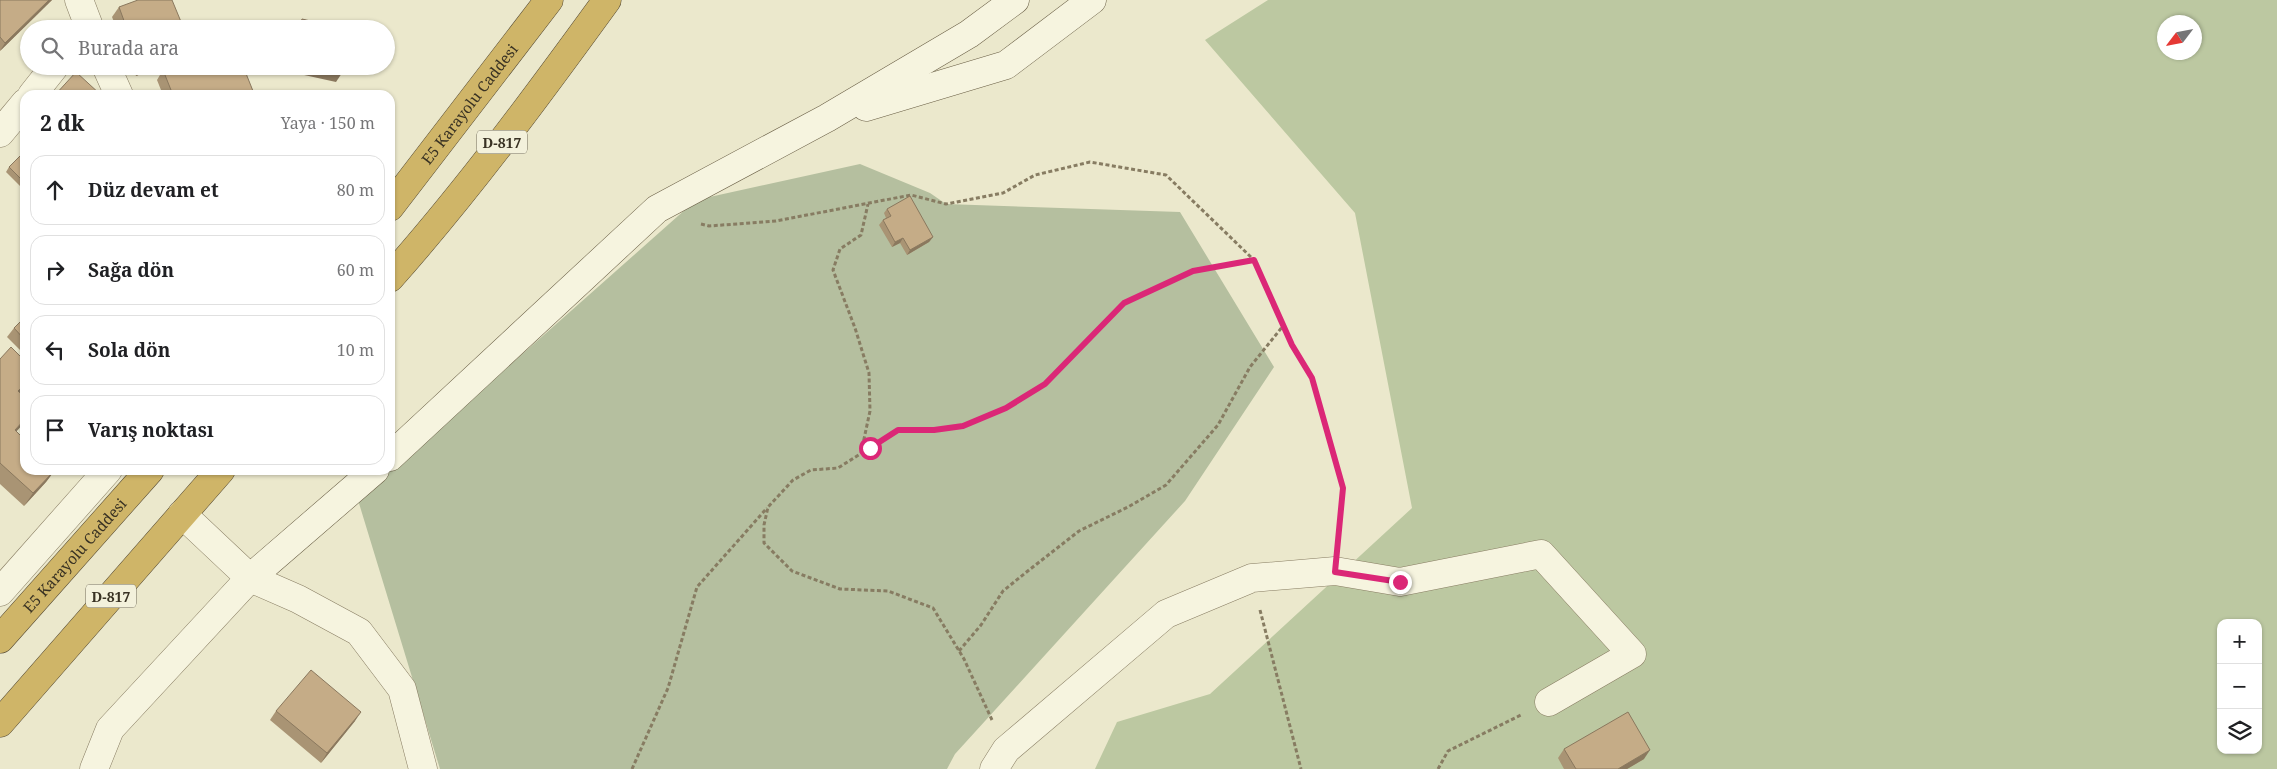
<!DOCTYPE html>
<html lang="tr">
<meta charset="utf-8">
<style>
:root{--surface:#fff;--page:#f2f2f2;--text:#202124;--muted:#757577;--line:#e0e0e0}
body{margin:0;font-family:"Noto Serif",serif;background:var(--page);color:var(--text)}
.controls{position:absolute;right:15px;bottom:15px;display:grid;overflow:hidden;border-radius:10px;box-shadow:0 1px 4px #0004}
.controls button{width:45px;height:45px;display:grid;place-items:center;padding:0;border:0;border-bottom:1px solid var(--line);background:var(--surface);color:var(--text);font:25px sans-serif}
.compass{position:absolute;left:2157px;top:15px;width:45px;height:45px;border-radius:50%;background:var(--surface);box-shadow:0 1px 4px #0004;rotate:238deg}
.stop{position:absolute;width:15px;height:15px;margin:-11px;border:4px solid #db2777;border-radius:50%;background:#fff}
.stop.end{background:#db2777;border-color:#fff;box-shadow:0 1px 5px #0008}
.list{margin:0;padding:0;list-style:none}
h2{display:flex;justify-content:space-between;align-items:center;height:65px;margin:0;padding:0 20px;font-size:21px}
h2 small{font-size:16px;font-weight:400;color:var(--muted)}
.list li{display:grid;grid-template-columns:32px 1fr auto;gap:15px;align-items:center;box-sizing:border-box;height:70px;margin:0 10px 10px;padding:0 10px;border:1px solid var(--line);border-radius:15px}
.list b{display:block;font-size:19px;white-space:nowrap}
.list em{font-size:16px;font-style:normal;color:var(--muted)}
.icon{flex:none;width:28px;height:28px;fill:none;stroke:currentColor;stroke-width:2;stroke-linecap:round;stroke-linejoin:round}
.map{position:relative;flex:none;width:2277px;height:769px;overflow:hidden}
.search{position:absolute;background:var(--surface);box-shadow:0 1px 4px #0004;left:20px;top:20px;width:375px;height:55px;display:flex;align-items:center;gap:12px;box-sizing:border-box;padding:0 18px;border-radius:28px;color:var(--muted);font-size:19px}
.panel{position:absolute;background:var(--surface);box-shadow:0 1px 4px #0004;left:20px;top:90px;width:375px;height:385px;border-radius:15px}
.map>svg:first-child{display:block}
.green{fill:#bcc8a1;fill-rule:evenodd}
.cemetery{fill:#b5bf9f}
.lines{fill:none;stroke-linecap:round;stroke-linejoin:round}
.street-casing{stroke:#877c62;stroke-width:29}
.secondary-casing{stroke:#695e45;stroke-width:29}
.highway-casing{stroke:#554a35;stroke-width:29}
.path{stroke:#877c62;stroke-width:3;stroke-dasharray:4 2.5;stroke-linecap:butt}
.street{stroke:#f6f4df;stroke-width:28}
.secondary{stroke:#f6f4df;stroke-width:28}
.highway{stroke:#cfb568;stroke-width:28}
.wall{fill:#a99474}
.shaded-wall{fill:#8a785e}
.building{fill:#c5ac87;stroke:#8a785e}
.route{stroke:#db2777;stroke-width:6}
.labels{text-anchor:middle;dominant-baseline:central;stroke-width:4;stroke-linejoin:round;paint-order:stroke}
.shield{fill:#f3f1db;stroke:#716b5a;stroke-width:1}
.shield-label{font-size:14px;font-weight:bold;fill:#393223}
.street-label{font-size:15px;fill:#393223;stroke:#f3f1db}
</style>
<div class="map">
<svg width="2277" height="769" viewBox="0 0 2277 769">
<rect width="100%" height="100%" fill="#ebe8cc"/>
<!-- green -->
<path class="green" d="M1268,0h1009v769h-1182l22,-47 93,-28 202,-186 -57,-295 -150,-173zM2164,22h30v30h-30zM2221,623h37v127h-37z"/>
<!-- cemetery -->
<path class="cemetery" d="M860,164l70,29 16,11 234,8 94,155 -89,134 -230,253 -8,15h-507l-82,-269 338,-300z"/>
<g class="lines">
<defs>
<g id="street">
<path d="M79,0l11,29"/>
<path d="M106,66l13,29"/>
<path d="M32,95l23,-29"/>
<path d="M0,133l25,-30"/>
<path d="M182,514l68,64 48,21 61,33 43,57 21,80"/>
<path d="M0,592l108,-122"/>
<path d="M94,769l16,-40 140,-151"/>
<path d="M994,769l12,-19 160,-136 86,-36 83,-7 65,11 141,-28 91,100 -83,48"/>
</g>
<g id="secondary">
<path d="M866,107l140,-42 86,-65"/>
<path d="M390,457l267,-248 170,-91 142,-84 46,-34"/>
<path d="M250,578l125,-108"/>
</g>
<g id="highway">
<path id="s1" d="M390,207l159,-207"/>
<path d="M390,278c78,-88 148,-183 217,-278"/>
<path id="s2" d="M0,639l150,-169"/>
<path d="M0,723l221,-253"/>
</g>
</defs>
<!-- street casing -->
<use href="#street" class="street-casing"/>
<!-- secondary casing -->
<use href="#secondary" class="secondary-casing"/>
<!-- highway casing -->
<use href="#highway" class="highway-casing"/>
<!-- path -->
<g class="path">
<path d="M701,224l8,2 67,-5 135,-26 35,9 57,-11 32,-18 55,-13 76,13 88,85 38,85 20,32 31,111 -5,50"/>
<path d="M861,453l9,-42 -1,-38 -14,-45 -22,-58 7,-21 21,-14 7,-31"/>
<path d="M1260,610l41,159"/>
<path d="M959,651l22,-26 22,-34 26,-21 50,-39 49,-24 38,-22 52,-60 32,-58 33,-41"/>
<path d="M992,720l-28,-61 -31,-51 -45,-17 -48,-2 -48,-18 -28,-28v-18l4,-18 25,-27 18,-10 27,-2 60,-38h36l29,-4 43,-18 39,-24 79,-81 69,-32 61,-11"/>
<path d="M632,769l36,-81 29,-101 70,-79"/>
<path d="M1438,769l10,-18 73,-36"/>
</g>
<!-- street -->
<use href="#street" class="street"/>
<!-- secondary -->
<use href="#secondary" class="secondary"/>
<!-- highway -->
<use href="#highway" class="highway"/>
</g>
<!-- wall -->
<g class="wall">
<path d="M0,0h52l-52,51z"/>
<path d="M119,7l65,22h-67l-5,-12z"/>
<path d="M302,19l42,10h-49z"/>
<path d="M132,66h28l-24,10z"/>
<path d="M163,70l87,25h-87l-6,-15z"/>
<path d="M25,151v40l-19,-19 3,-5z"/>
<path d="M887,209l46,28 -4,5 -22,13 -7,-12 -8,4 -13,-22 4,-5 3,-2 -2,-5z"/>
<path d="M25,317v38l-18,-18 7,-9z"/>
<path d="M0,359l20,34 -4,39 39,38 -9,12 -22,24 -24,-22z"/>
<path d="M276,711l79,10 -34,42 -51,-43z"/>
<path d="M1564,749l80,10 -17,10h-63l-6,-11z"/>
</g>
<!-- shaded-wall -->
<g class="shaded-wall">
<path d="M49,0h3l-52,51 5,-8z"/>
<path d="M143,66h17l-24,10z"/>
<path d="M289,66h25l28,7 -6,9 -50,-11z"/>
<path d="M253,91l-3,4h-7z"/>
<path d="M933,237l-4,5 -22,13 3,-5z"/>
<path d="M903,238l-3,5 -8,4 3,-5z"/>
<path d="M25,384v3l-16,17 9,-13z"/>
<path d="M25,419v3l-19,21 9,-13z"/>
<path d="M55,470l-9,12 -22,24 9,-13z"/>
<path d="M361,712l-6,9 -34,42 6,-10z"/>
<path d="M1650,750l-6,9 -17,10h-9z"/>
</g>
<!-- building -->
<g class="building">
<path d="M0,0h49l-44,43 -5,-6z"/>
<path d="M138,0h34l12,29h-57l-8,-22z"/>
<path d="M302,19l42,10h-44z"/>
<path d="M173,66h70l10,25 -10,4h-70l-10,-25z"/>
<path d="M314,66h30l-2,7z"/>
<path d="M76,72l25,23h-46z"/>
<path d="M25,151v32l-16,-16z"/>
<path d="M910,196l23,41 -23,13 -7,-12 -8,4 -12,-22 8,-4 -4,-7z"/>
<path d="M25,317v23l-11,-12z"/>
<path d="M11,347l14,14v23l-7,7 7,6v22l-10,11 10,10v30h30l-22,23 -33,-30v-104z"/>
<path d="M311,670l50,42 -34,41 -51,-42z"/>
<path d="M1628,712l22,38 -32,19h-42l-12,-20z"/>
</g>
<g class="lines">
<!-- route -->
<path class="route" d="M870,448l28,-18h36l29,-4 43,-18 39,-24 79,-81 69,-32 61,-11 38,85 20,33 31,110 -8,84 65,10"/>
</g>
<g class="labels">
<!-- shield labels -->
<g class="shield">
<rect x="477" y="130.5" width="50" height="23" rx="4"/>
<rect x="86" y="584.5" width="50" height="23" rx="4"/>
</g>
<g class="shield-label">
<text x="502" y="142">D-817</text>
<text x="111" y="596">D-817</text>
</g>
<!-- street labels -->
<g class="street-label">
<text stroke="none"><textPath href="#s1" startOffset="130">E5 Karayolu Caddesi</textPath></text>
<text stroke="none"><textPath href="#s2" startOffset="112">E5 Karayolu Caddesi</textPath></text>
</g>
</g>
</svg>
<div class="controls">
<button>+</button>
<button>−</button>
<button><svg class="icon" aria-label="layers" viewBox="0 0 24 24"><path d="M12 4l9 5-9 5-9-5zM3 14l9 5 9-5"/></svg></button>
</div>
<svg class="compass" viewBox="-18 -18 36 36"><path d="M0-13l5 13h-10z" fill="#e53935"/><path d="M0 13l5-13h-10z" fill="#757577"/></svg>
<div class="stop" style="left:870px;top:448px"></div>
<div class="stop end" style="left:1400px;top:582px"></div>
<div class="search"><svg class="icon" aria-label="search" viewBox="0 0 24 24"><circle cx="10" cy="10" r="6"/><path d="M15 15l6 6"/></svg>Burada ara</div>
<section class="panel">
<h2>2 dk<small>Yaya · 150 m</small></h2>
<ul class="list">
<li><svg class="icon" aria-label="ahead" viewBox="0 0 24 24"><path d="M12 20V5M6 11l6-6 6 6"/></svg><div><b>Düz devam et</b></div><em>80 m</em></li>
<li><svg class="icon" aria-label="right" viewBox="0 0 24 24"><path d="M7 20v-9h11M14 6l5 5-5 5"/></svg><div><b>Sağa dön</b></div><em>60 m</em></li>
<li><svg class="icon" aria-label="left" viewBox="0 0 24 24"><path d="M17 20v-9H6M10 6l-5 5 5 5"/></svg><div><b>Sola dön</b></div><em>10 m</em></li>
<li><svg class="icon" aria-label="arrive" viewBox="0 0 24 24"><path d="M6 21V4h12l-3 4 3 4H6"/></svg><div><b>Varış noktası</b></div></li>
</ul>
</section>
</div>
